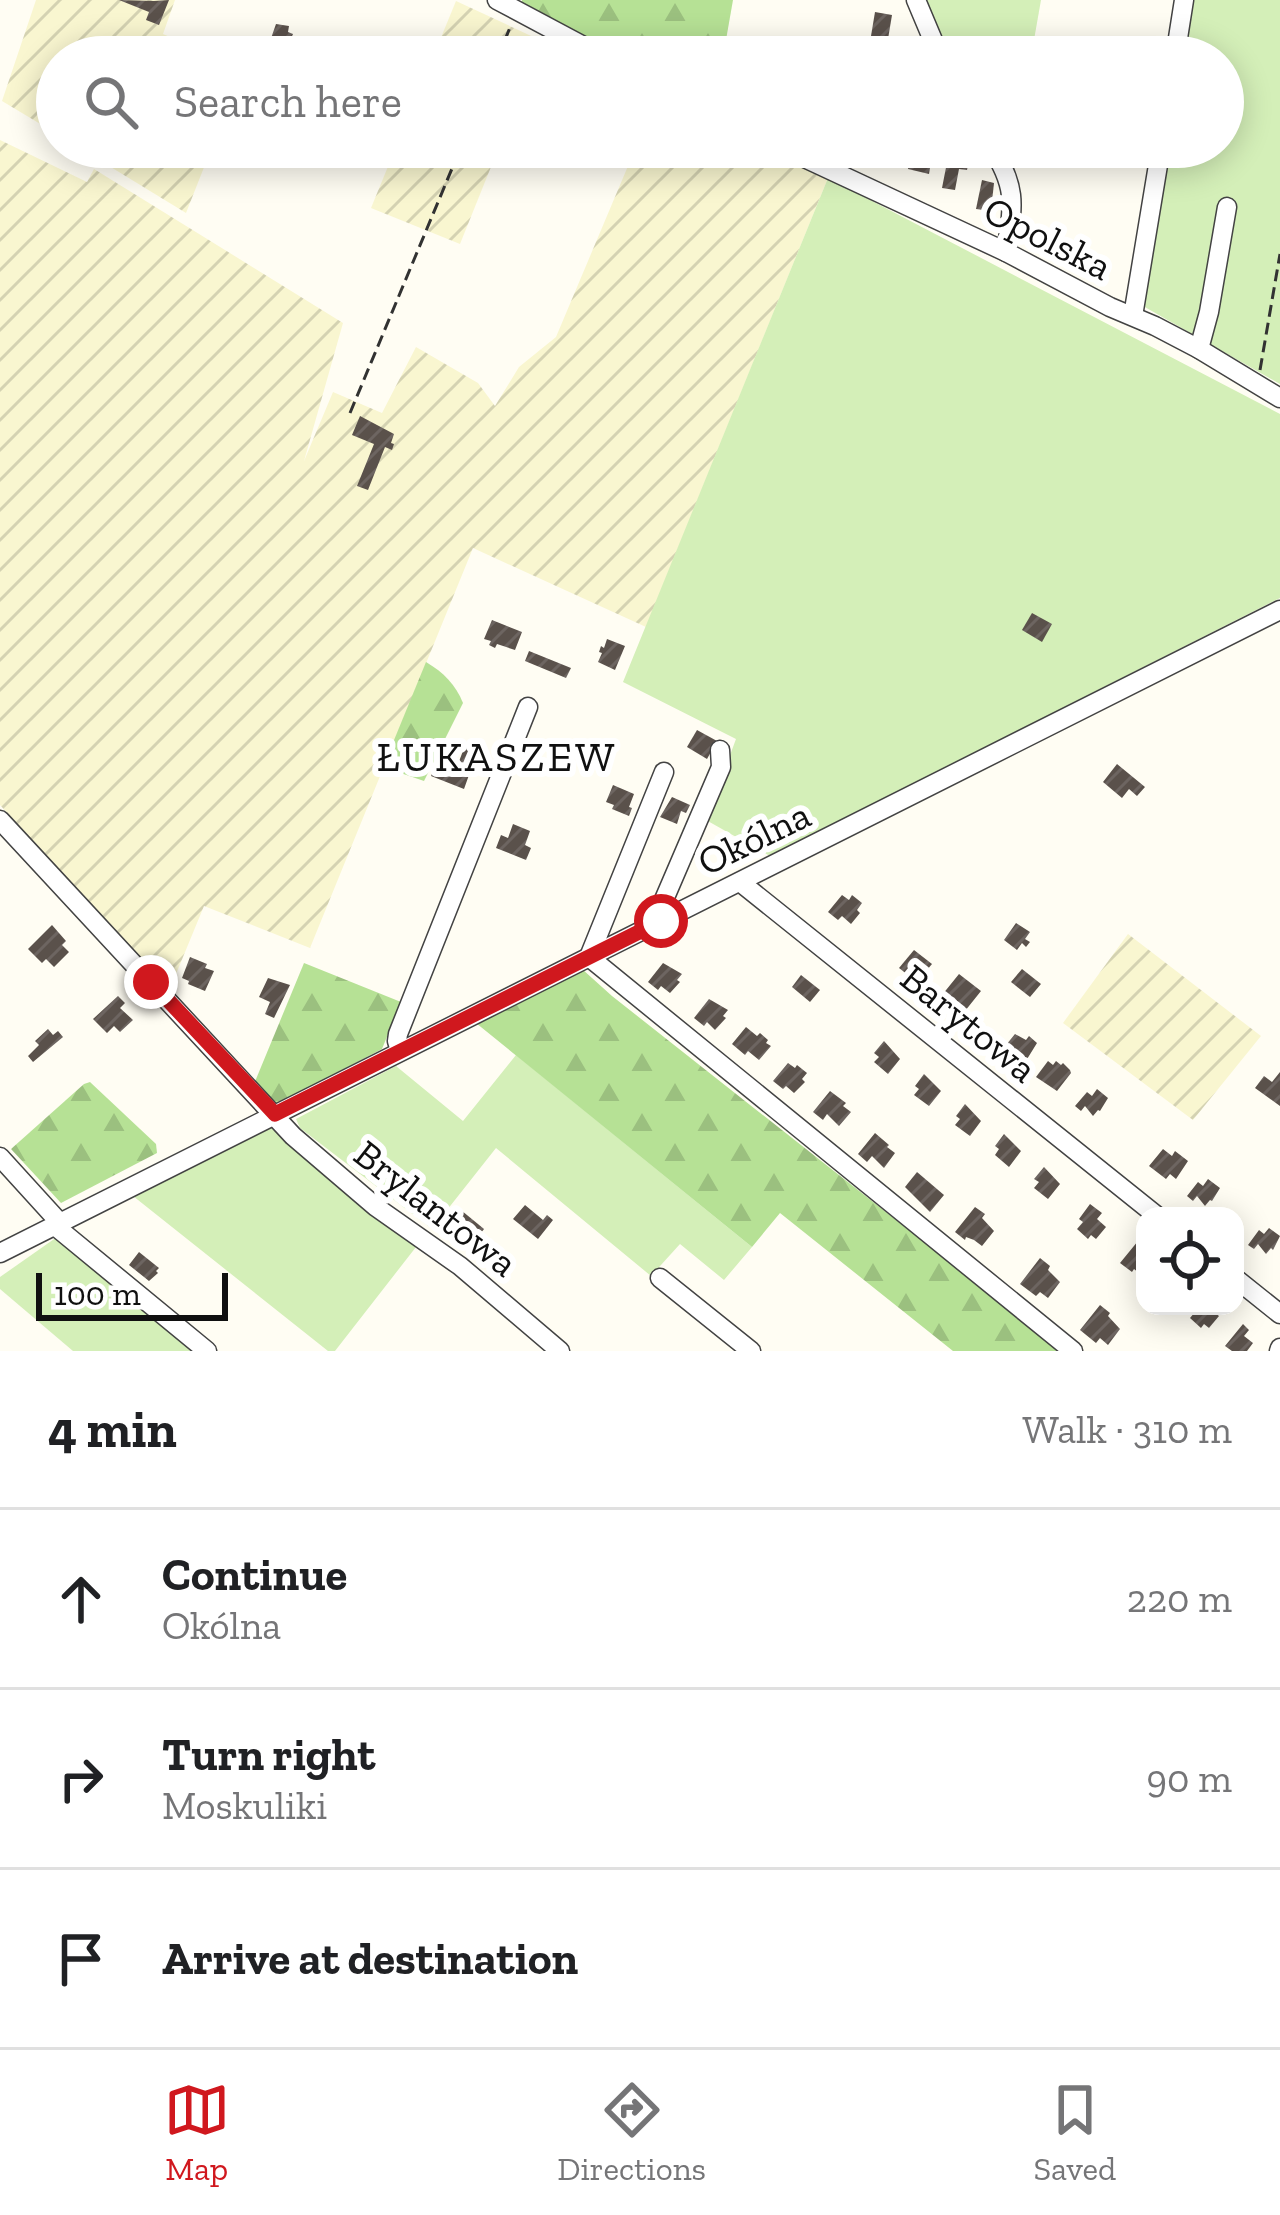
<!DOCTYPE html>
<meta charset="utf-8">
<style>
:root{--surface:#fff;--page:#f2f2f2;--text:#202124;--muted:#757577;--line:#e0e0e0;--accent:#d0181e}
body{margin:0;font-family:"Zilla Slab",serif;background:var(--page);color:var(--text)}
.controls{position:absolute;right:36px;bottom:36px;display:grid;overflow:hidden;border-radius:24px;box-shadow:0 6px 30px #0003}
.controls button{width:108px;height:108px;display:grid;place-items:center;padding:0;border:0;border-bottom:3px solid var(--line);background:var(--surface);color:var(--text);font:60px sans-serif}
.scale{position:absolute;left:36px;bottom:30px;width:192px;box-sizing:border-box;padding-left:12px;border:6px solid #101010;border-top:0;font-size:33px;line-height:42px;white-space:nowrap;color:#101010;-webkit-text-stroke:9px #fff;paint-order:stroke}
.stop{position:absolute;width:36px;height:36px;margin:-27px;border:9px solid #d0181e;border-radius:50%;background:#fff}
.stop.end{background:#d0181e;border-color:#fff;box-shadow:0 3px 12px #0008}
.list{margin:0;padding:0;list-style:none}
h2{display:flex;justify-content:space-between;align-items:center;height:156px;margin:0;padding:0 48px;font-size:51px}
h2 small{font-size:39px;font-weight:400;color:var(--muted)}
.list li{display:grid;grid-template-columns:78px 1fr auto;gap:36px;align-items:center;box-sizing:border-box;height:180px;padding:0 48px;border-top:3px solid var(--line)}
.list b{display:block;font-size:45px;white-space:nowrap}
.list p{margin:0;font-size:39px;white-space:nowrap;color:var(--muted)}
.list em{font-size:39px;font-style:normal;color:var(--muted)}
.icon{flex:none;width:66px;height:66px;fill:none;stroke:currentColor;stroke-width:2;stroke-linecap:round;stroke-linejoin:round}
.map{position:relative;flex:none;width:1280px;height:1351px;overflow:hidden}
.search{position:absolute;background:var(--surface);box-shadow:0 6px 30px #0003;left:36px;right:36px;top:36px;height:132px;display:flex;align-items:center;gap:30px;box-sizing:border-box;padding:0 42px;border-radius:66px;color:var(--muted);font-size:45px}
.sheet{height:696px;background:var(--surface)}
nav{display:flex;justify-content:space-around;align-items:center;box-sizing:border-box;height:168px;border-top:3px solid var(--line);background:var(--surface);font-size:33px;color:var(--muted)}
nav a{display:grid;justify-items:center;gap:6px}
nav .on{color:var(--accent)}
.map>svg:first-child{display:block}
.farmland{fill:url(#farmland-furrows)}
.grass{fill:#d4efb8}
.forest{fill:url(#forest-firs)}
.building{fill:url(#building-hatch)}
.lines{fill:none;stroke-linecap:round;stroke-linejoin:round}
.minor-casing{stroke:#434343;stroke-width:21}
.path{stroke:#323232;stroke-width:3;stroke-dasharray:12 6;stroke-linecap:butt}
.minor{stroke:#fff;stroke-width:18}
.route{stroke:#d0181e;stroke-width:15}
.labels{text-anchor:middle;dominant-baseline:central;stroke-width:12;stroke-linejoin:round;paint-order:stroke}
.street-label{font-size:39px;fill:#101010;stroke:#fff}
.neighbourhood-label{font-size:42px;letter-spacing:3px;fill:#101010;stroke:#fff}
</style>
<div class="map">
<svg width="1280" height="1351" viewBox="0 0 1280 1351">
<defs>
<pattern id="farmland-furrows" width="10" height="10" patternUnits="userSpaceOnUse" patternTransform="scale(3)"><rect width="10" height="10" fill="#f9f6d0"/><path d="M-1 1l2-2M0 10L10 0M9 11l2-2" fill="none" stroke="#d4d2b2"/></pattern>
<pattern id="forest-firs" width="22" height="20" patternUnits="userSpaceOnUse" patternTransform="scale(3)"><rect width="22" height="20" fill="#b6e195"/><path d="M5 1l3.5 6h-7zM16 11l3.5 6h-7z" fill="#9bc07f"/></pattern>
<pattern id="building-hatch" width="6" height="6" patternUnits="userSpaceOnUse" patternTransform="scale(3)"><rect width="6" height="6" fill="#5a514b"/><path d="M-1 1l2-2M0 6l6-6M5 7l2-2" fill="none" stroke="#6d6561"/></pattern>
</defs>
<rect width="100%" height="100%" fill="#fffdf3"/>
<!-- farmland -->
<g class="farmland">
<path d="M36,0h139l-12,34 53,23h-159v77l-55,-33z"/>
<path d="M456,1l86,40 -6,16h-103z"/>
<path d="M0,140l87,42 7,-13 249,154 -39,138 29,-69 49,21 34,-66 62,36 17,23 24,-39 37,-30 80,-190h128l64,31 -182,449 -173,-79 -163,400 -106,-42 -35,85 -169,-186z"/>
<path d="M78,147h134l-26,66z"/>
<path d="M396,147h103l-39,97 -89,-36z"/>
<path d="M1128,934l133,102 -68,84 -130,-97z"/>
</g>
<!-- grass -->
<g class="grass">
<path d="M923,0h118l-10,57h-84z"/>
<path d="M1190,0h90v384l-137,-78 24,-159h56v-90h-42z"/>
<path d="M828,178l452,236v184l-510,258 -64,-36 30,-81 -113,-57z"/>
<path d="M516,1055l236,192 -28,33 -44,-36 -29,32 -155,-128 -64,81 -132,-101 -4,-9 100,-53 67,55z"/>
<path d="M272,1124l101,93 43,30 -81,104h-7l-195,-155z"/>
<path d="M57,1237l141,114h-125l-73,-62v-12z"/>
</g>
<!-- forest -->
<g class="forest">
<path d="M522,0h211l-10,57h-91l-111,-50z"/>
<path d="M426,662c17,10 30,23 37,41l-39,78 -41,-14z"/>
<path d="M304,963l97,39 -19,47 -104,55 -8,-2 -16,-18z"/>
<path d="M582,969l30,27 450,355h-109l-173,-138 -28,34 -276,-224z"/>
<path d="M90,1082l66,62 1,9 -96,50 -50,-54 73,-65z"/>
</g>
<!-- building -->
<g class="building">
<path d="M119,0l35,1 15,-1 -10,25 -13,-5 3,-8z"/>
<path d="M875,12l17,3 -6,36 -17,-3z"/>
<path d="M276,24l13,2 -1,6 5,2 -9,20 -8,-3 1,-4 -8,-3z"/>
<path d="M333,147h37l-5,15 -27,-9 -3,6 -6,-2z"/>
<path d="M950,147l13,1 -1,5 8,2 -3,15 -8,-1 -4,21 -13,-2z"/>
<path d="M912,151l20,5 -3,18 -21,-5z"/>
<path d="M982,180l12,3 -3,28 -15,-2z"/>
<path d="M360,416l34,18 -3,9 3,1 -2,6 -7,-3 -17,43 -11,-4 17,-42 -22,-9z"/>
<path d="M1032,613l20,11 -10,18 -20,-12z"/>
<path d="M492,620l30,12 -7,18 -18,-6 -2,4 -6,-3 2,-4 -7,-2z"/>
<path d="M607,639l18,7 -10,24 -17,-8 4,-9 -3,-1 2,-6 3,2z"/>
<path d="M529,651l42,17 -5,10 -41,-17z"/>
<path d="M697,730l20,11 -10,18 -20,-12z"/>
<path d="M466,743l12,5 -12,26 3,1 -5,14 -33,-13 8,-19 19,7z"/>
<path d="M1117,764l28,23 -8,9 -8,-7 -7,9 -19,-16z"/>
<path d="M613,785l21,9 -5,13 3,1 -3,8 -17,-7 2,-4 -8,-3z"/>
<path d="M672,797l18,8 -4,8 -5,-2 -4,13 -17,-7z"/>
<path d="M513,824l17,7 -5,14 6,3 -5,12 -30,-12 5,-13 7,3z"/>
<path d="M842,895l7,5 3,-5 10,8 -5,7 3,3 -9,11 -9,-8 -4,4 -10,-8z"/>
<path d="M1016,923l14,9 -5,7 5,3 -4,5 -4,-4 -5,7 -13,-10z"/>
<path d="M52,925l14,16 -4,4 7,7 -15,15 -8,-8 -4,4 -14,-14z"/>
<path d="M914,950l18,14 -15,18 -18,-14z"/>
<path d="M190,957l17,7 -2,4 9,3 -9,20 -17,-7 1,-3 -7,-3z"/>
<path d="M663,963l19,11 -5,6 3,2 -10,11 -9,-7 -3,4 -10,-8z"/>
<path d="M1022,969l19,15 -11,13 -19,-15z"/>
<path d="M959,974l22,17 -16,20 -8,-6 -5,6 -14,-11z"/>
<path d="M801,975l19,15 -10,12 -18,-15z"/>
<path d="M268,978l22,7 -16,33 -9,-4 5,-12 -11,-5z"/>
<path d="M118,996l7,7 -5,5 13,12 -13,12 -6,-6 -7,7 -14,-14z"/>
<path d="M709,999l19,11 -5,6 3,2 -11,12 -8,-8 -3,4 -10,-8z"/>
<path d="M746,1027l11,9 3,-3 8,7 -2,3 5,3 -12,14 -11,-9 -3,4 -13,-11z"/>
<path d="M48,1029l5,6 5,-4 5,6 -30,25 -5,-6 11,-11 -4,-4z"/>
<path d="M1015,1034l11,6 3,-4 8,7 -13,21 -22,-14z"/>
<path d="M884,1041l16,18 -12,15 -14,-12 5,-5 -5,-4z"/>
<path d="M1048,1061l5,4 3,-4 5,4 2,-2 7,7 1,3 -14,18 -21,-14z"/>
<path d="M788,1063l7,5 2,-3 10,8 -5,6 3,3 -11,11 -8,-7 -3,3 -10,-8z"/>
<path d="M1280,1072v34l-25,-18 9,-12 8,6z"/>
<path d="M924,1074l17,17 -12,15 -15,-11 5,-6 -4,-3z"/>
<path d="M1097,1089l11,9 -8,13 -2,-1 -5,6 -8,-10 -4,5 -6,-5 12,-14 5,4z"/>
<path d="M830,1091l16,12 -3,3 8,6 -12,14 -12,-12 -4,6 -10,-8z"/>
<path d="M965,1104l16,17 -11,15 -15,-11 5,-6 -4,-3z"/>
<path d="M875,1133l14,12 -2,2 8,6 -11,15 -12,-12 -5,6 -9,-8z"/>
<path d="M1004,1134l17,17 -12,16 -14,-12 4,-6 -4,-3z"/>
<path d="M1163,1149l9,7 3,-5 13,10 -12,18 -6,-5 -4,5 -17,-13z"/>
<path d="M1044,1167l16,17 -12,15 -14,-11 5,-6 -5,-3z"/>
<path d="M917,1172l27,23 -14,17 -25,-25z"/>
<path d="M1208,1179l12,9 -8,13 -2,-1 -5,6 -8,-10 -4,5 -6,-5 11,-14 5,4z"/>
<path d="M1090,1204l12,9 -5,6 9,8 -10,12 -5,-4 -3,4 -11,-10 6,-7 -4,-3z"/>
<path d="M525,1205l18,15 4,-5 6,5 -15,19 -25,-20z"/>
<path d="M456,1206l28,23 -10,13 -28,-23z"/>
<path d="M975,1207l10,7 -3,4 12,13 -12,15 -8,-6 -8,-3 -1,3 -10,-8z"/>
<path d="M1269,1228l11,8 -7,14 -2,-2 -5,6 -8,-10 -4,5 -6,-4 11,-15 5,4z"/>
<path d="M1138,1241l7,6 -5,6 5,4v9l-6,7 -5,-4 -2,3 -12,-9z"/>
<path d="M139,1252l20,16 -3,3 2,2 -9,8 -20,-16z"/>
<path d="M1040,1258l10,8 -2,4 12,12 -12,16 -8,-6 -4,4 -16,-12z"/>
<path d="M1100,1305l10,8 -2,3 12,13 -12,16 -8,-7 -4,5 -16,-13z"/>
<path d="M1200,1306h11l-2,2 10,8 -10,12 -5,-4 -3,4 -11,-10z"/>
<path d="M1243,1324l6,6 -5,6 9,7 -6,8h-15l-7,-5z"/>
</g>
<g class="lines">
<defs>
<g id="minor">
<path d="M497,0l107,57"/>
<path d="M916,0l24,57"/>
<path d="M1175,57l9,-57"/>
<path d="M781,147l225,105 104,55 45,19 44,23 81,49"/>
<path d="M991,147c27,41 22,59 15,105"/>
<path d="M1133,316l28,-169"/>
<path d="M1199,349l10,-37 18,-105"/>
<path d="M664,772l-75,185 484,394"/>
<path d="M0,820l293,316 83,71 84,59 100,85"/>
<path d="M740,882l417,334"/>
<path d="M661,921l-1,-12 61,-142 -1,-17"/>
<path d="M400,1051l-3,-10 1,-7 130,-327"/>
<path d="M0,1157l61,67"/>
<path d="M55,1226l152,125"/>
<path d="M0,1253l1280,-643"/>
<path d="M660,1278l91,73"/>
<path d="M1235,1278l45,36"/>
<path d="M1279,1351l1,-3"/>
</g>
</defs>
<!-- minor casing -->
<use href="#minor" class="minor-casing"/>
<!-- path -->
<g class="path">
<path d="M498,57l13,-32"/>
<path d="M1260,370l20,-116"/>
<path d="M350,413l111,-266"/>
</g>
<!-- minor -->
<use href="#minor" class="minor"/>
</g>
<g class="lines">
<!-- route -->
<path class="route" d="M151,982l124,132 386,-193"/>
</g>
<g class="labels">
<!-- street labels -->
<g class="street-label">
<text transform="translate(1048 238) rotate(27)">Opolska</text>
<text transform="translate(754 838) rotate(-26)">Okólna</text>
<text transform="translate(969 1023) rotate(39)">Barytowa</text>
<text transform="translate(436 1208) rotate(38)">Brylantowa</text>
</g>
<!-- neighbourhood labels -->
<g class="neighbourhood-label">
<text x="497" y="756">ŁUKASZEW</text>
</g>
</g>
</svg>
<div class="controls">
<button><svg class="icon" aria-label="locate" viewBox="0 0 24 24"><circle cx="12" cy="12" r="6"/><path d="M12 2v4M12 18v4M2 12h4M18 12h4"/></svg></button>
</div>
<div class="scale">100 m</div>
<div class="stop" style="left:661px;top:921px"></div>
<div class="stop end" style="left:151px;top:982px"></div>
<div class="search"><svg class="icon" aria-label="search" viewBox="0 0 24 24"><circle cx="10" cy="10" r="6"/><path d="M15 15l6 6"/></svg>Search here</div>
</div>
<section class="sheet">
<h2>4 min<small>Walk · 310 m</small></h2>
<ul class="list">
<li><svg class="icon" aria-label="ahead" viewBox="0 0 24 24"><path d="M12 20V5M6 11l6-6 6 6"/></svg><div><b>Continue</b><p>Okólna</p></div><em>220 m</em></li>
<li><svg class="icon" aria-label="right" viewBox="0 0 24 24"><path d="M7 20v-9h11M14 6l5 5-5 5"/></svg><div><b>Turn right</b><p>Moskuliki</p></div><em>90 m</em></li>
<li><svg class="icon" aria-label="arrive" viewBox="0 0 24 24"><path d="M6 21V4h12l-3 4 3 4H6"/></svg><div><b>Arrive at destination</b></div></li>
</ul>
</section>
<nav>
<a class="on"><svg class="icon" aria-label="map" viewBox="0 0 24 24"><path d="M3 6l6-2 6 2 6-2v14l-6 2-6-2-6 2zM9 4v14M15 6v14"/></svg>Map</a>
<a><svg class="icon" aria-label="directions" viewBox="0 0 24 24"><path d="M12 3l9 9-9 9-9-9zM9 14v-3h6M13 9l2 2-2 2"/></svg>Directions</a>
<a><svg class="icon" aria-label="saved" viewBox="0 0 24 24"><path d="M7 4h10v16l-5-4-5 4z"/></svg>Saved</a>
</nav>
